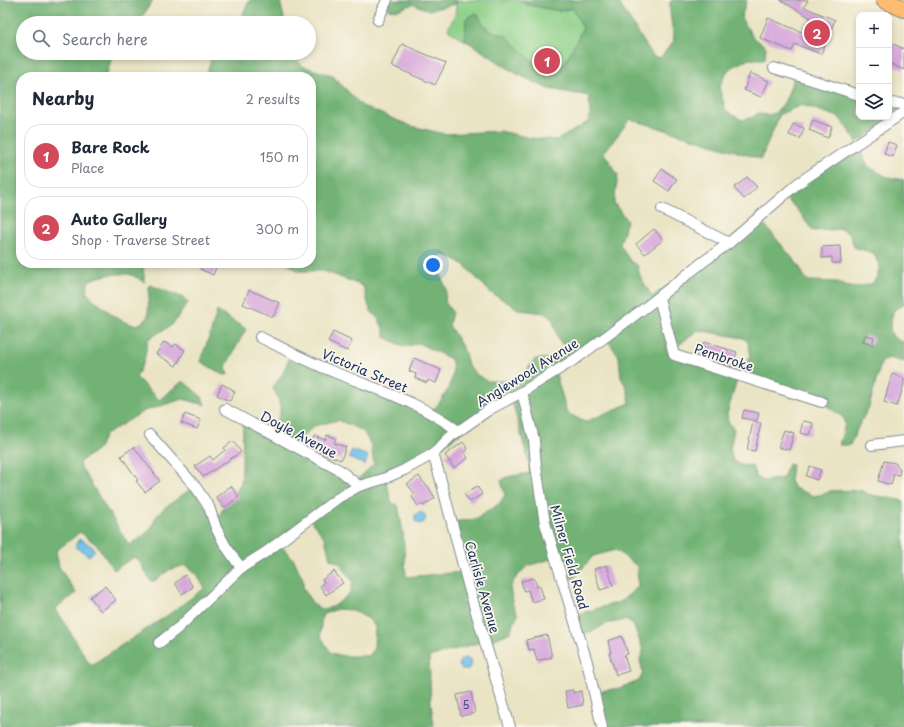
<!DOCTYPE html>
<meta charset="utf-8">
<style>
:root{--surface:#fff;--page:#f6f6f7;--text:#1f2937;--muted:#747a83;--line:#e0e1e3;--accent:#d1495b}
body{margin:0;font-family:"Playpen Sans",sans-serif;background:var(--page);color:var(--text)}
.controls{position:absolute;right:12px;top:12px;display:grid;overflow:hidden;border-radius:8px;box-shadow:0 2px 6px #0003}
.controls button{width:36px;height:36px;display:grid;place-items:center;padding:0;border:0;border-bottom:1px solid var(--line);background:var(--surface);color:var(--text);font:20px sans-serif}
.you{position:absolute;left:433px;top:265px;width:14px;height:14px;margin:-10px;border:3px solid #fff;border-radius:50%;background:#1a73e8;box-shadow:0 0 0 6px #1a73e833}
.badge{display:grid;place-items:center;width:26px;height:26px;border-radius:50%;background:var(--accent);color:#fff;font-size:13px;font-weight:700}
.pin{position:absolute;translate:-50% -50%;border:2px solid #fff;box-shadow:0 1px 4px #0006}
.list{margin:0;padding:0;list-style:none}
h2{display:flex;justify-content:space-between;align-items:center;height:52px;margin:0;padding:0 16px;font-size:17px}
h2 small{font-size:13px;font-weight:400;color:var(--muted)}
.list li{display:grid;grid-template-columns:26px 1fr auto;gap:12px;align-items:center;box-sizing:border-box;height:64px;margin:0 8px 8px;padding:0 8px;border:1px solid var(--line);border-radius:16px}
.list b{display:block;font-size:15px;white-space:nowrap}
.list p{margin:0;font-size:13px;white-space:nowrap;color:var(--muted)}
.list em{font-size:13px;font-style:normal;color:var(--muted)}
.icon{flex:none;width:22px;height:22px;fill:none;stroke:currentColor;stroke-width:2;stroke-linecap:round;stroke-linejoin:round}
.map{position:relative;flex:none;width:904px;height:727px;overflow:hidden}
.search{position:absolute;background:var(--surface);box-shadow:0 2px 6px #0003;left:16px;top:16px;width:300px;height:44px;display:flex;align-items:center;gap:10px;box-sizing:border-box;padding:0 14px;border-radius:22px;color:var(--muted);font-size:15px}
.panel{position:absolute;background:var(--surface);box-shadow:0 2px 6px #0003;left:16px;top:72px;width:300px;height:196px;border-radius:16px}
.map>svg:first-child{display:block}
.green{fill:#8ed088;stroke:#548073}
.forest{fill:#72b274;stroke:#467069;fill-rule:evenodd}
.water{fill:#6abfe7;stroke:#4277a2}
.building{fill:#d6a5db}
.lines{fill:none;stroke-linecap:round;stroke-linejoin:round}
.street-casing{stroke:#828a91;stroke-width:12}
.primary-casing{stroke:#828a91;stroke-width:18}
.street{stroke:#fff;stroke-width:10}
.primary{stroke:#fdbc70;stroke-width:16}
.labels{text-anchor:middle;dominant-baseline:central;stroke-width:3.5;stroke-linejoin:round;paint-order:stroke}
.number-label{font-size:11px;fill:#4a4c7d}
.street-label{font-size:13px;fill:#1b2f5e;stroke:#fbf7ec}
</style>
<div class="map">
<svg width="904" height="727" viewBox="0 0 904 727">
<rect width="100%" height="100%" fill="#fbf7ec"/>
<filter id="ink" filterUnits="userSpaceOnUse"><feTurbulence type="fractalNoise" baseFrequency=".025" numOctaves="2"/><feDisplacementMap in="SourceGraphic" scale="8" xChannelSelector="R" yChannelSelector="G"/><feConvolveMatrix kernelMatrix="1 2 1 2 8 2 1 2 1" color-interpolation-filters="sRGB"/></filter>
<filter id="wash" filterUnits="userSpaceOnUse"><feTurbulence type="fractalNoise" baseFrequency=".012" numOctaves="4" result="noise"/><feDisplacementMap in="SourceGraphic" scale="16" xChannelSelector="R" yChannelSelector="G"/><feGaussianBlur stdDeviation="0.9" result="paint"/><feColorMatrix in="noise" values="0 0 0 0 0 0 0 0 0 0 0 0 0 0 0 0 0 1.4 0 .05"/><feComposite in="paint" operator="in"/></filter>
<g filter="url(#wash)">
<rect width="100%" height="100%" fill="#eae4c4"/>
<!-- green -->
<path class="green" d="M457,0h63l4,4 35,7 14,-3 10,20 -24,47 -27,-14 -25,-25 -19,-6 -12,-17 -11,27 4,3 -19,-12 -2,-2 7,-14z"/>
<!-- forest -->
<g class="forest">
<path d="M0,0h153l-15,23h-115v30h90l-7,24h-85v186h125l-3,7 2,12c-5,-2 -11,-7 -17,-8 -10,-1 -32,1 -40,8l-1,12c11,8 40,38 54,29 2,-1 5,-5 7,-7l1,-28 1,-3 34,13 4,5 -16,22 -24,14 -4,22 -8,16 23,23 24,-19 19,16 3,8 -22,-6 -39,12 -39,24 -6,13 -19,14 -1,2 48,78 3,3 20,-15 6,-13 7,-8 29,-21 23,33 26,-38 1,-14 1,-47 27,12c12,-23 14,-22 3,-47l9,-12 9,-21 141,58c13,-17 25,-30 19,-53l-33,-16 -13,4 -20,-10 -1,-7 -5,-10 -9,-10 -7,-24 -39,-15h-25l-12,-8h24v-186h-123l19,-5 6,-19h80l9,13 25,8h4l31,32 49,20 34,8 55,-3 30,7 27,2 33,-19 -2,-4 2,-2 -1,-19 -40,-7 -32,-15 -52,-34 1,-21 10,-6 12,17 19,6 25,25 27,14 24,-47 -10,-20 -14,3 -35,-7 -4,-4h97l36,56 7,2 14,-17 -4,-28v-11l2,-2h75l-6,18 12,19 13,10 -1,12h-17l-2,2h-2l-16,9 -9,17 7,24 16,9 11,-3 5,-4c24,10 31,-21 36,-39l65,20v23h30v-16l15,10 -47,31 -18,-25 -37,-12 -22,9 -19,45 -131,-40 -26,34 14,22 -4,28 13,18 -7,23 10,17 7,4 3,11 12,21 107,-79 40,48 6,12 4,3 30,1 6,4 11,2 17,-5c8,-14 8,-16 0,-30l-19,-6 -4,-13 -8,-5 -28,2 -8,-9 -4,-7 -18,-19 72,-51 13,22 18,10 17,3v124l-10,6c-4,13 -9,28 10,32v20l-15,-4 -8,5 -12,44 -10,18 -9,20h-11l6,-21 -1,-6 -21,-15 -79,-24 6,-25 -2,-12 -5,-4 -45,-8 -27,21 66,29 -10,34 1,8 6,7 -4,20 3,12 8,4 11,1 4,11 8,4 19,-3 5,-14 4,1 -2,16 4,7 20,8 13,-3 2,-2 31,-1 8,4 36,7v226h-304l-7,-35 27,-4 19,-7 4,-8 -3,-13 3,-10 -10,-26 -8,-4 -20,4 -11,7 -17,4 -6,-19 49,-14 18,-15 -1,-21 -21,-16 -23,6 -19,22 -12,2 -8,-22 -27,8 -13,14 -4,8 3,17 5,10 -5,7 -2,10 -26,11 -4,-1 -52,15 2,46 3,24h-434zM440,254l11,3 12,7 27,28 30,18 24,3 8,5 6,20 6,9 -1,9 -5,2 -23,1 -12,16 -16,6h-20l-10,-6 -9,-10 -4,-15 -15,-25 3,-13 -7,-10 1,-13 -8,-22zM606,338l13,19 2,21 6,10 3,15 -45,19 -18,-9 -12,-42zM510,398l2,3 18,66v6l-23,4 -6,4 4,14 -6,9 -24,15 -23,3 10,50 -56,5 -3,-44 -5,-28 -6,-2 -7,-25 45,-23zM338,420l25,11 8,14 3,19 -17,16 -63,-34 20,-20zM309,518l16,20 5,21 10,4 13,19 -3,11 -14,12 -12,5 -3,-1 -8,-5 -10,-16v-9l-9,-19 -15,-17zM80,532l17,13 17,25 20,-13 3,1 14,23h3l15,-11 16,-5 11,9 9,14 -40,29 -72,47 -4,-1 -33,-54 2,-3 16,-11 2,-2 -17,-26 -3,-16zM337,609l15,1 17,9 6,8 -1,21 -6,8h-24l-13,-3 -11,-18 2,-20z"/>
<path d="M250,0h32l-1,5 4,18h-46l3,-8z"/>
<path d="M386,0h71l-1,4 -27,6 -16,-6 -15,6 -11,-1z"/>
<path d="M217,311l29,18 -20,37 2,9 -6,-1 -22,-13 10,-26z"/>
</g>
<!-- water -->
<g class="water">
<path d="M352,450l16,6 -3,9 -16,-7z"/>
<circle cx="420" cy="518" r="5.5"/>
<path d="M79,539l3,1 12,8v3l-5,5 -13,-9v-3z"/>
<circle cx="465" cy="664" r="6"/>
</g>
<g id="blocks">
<!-- building -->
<g class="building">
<path d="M780,0h28l-4,7 31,13 -14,34 -26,-10 -3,7 -32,-13 8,-20 36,15 7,-15z"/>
<path d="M889,42l15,7v21l-15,-7z"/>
<path d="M402,44l44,19 -11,22 -43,-19z"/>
<path d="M750,73l19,8 -8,16 -17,-7z"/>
<path d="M813,120l19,7 -4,11 -19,-8z"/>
<path d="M793,124l11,4 -4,11 -11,-4z"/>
<path d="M888,142l9,3 -4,12 -9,-3z"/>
<path d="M662,169l15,10 -8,12 -15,-10z"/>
<path d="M747,177l10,10 -13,12 -10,-11z"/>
<path d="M654,229l9,11 -18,14 -9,-10z"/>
<path d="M840,246l1,17h-9v-6l-10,1v-11z"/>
<path d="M203,263h15l-5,12 -13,-6z"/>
<path d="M249,290l31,13 -7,14 -30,-13z"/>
<path d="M333,332l19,9 -5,10 -19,-9z"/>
<path d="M865,335l9,2 -2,8 -9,-3z"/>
<path d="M164,342l9,5 2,-3 10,6 -9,16 -20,-12z"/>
<path d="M704,342l33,10 -5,15 -32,-11z"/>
<path d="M414,358l27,12 -5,13 -8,-3 -1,3 -12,-5 1,-4 -7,-3z"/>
<path d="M892,374l12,4v6l-7,22 -13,-4z"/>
<path d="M222,384l10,5v1l3,2 -5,9 -13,-6z"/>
<path d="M744,410l15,3 -2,8 -15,-3z"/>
<path d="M185,414l16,6 -4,9 -16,-6z"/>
<path d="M803,421l10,2 -3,12 -10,-2z"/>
<path d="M753,422l8,1 -6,28 -8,-1z"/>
<path d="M784,430l10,3 -5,17 -11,-3z"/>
<path d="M327,435l9,3 -2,5 12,4 -5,13 -22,-8 2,-4 -10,-3 3,-9 11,4z"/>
<path d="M233,441l8,11 -38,25 -8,-11 15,-10 3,4 12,-10 -1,-2z"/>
<path d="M463,442l5,7 -4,3 4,6 -14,10 -9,-13z"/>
<path d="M134,447l26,34 -15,11 -9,-11 2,-1 -17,-24z"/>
<path d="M884,461l11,2 5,6 -1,6 -5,-1 -3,11 -13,-4z"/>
<path d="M810,466l11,4 -4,10 -11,-4z"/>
<path d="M419,476l5,7 4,3 7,12 -12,8 -2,-2 -3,2 -6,-9 3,-3 -8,-10z"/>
<path d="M231,486l8,11 -15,11 -8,-11z"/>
<path d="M477,486l5,8 -12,8 -6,-8z"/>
<path d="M607,565l6,21 -13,4 -6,-21z"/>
<path d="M334,571l9,12 -17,12 -6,-9 4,-4 -2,-2z"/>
<path d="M185,575l8,12 -11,7 -7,-11z"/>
<path d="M534,578l3,9 3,-1 4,13 -12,3 -4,-12 -4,1 -3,-10z"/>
<path d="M105,586l11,14 -15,11 -11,-14z"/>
<path d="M547,635l5,22 -15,4 -3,-12 -5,1 -3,-10z"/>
<path d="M622,636l6,18 -4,1 5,16 -13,4 -7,-22h2l-3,-12z"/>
<path d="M573,690v3l8,-2 2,14 -15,3 -3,-17z"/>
<path d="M471,692l4,21 -14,3 -4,-21z"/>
</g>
</g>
</g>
<g filter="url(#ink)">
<use href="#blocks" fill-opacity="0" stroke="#828a91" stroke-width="1"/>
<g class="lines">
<defs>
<g id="street">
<path d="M378,20l9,-20"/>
<path d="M774,68l85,27"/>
<path d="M889,103l15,1"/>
<path d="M662,209l67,34"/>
<path d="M659,298l15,57 148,47"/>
<path d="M260,337c24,12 49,25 74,35 42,17 88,31 124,59"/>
<path d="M522,392l12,48 2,27 9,56 42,139 15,65"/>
<path d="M225,409l116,62 18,15"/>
<path d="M150,435l45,51 14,21 7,21 9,17 16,23"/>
<path d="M872,445l32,-4"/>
<path d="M433,454l7,23 29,111 41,139"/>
<path d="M159,643l19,-15 63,-60 25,-16 72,-54 21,-12 24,-7 21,-9 29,-16 17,-17 40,-28 32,-17 55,-34 69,-51 57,-45 26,-19 68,-59 107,-72"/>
</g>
<path id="primary" d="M884,0l20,9"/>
</defs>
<!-- street casing -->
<use href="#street" class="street-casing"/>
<!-- primary casing -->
<use href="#primary" class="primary-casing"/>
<!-- street -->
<use href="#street" class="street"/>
<!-- primary -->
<use href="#primary" class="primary"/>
</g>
</g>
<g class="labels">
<!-- number labels -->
<g class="number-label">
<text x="466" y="704">5</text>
</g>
<!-- street labels -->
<g class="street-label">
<text transform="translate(724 357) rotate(18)">Pembroke</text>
<text transform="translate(365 370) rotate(23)">Victoria Street</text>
<text transform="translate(527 372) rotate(-32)">Anglewood Avenue</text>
<text transform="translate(299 434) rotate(28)">Doyle Avenue</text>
<text transform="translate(570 557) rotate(74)">Milner Field Road</text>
<text transform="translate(483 587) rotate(74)">Carlisle Avenue</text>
</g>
</g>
</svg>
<div class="controls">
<button>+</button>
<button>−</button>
<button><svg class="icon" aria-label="layers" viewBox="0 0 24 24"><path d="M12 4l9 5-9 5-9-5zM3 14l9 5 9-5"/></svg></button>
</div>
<div class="you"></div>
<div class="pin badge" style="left:547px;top:61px">1</div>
<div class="pin badge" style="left:817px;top:33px">2</div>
<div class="search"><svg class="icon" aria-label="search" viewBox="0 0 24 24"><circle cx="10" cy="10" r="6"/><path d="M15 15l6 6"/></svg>Search here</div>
<section class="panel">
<h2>Nearby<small>2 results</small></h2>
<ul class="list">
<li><span class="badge">1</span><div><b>Bare Rock</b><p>Place</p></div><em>150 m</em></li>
<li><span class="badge">2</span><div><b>Auto Gallery</b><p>Shop · Traverse Street</p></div><em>300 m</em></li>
</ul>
</section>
</div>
